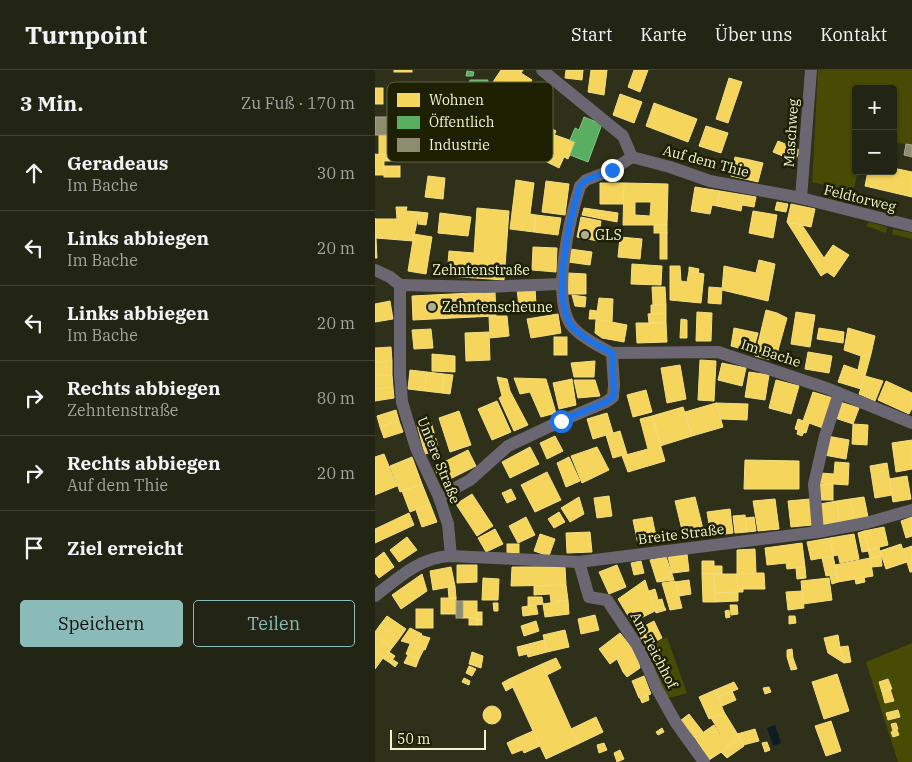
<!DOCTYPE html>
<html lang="de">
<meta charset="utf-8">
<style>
:root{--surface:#222414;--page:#2e3022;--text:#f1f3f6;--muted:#a2a4a0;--line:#3f4134;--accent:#8bbbb9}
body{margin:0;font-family:"IBM Plex Serif",serif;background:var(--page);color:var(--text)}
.controls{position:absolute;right:15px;top:15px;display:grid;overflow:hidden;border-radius:5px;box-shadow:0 1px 4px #0004}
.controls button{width:45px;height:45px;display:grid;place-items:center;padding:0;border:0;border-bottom:1px solid var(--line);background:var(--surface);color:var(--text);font:25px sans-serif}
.scale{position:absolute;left:15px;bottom:12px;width:96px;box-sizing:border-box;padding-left:5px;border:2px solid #f0f4cf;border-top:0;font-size:14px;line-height:18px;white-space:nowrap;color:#f0f4cf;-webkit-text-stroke:4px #1e2002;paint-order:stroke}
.stop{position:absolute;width:15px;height:15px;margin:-11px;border:4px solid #1a73e8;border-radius:50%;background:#fff}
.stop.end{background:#1a73e8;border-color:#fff;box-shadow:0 1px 5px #0008}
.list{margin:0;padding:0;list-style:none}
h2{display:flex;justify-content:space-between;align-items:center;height:65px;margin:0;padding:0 20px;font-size:21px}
h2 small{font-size:16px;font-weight:400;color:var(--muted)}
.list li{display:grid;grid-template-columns:32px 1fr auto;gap:15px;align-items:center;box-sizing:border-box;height:75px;padding:0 20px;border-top:1px solid var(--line)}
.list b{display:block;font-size:19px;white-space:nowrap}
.list p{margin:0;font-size:16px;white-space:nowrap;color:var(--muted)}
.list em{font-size:16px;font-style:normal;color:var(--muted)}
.actions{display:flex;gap:10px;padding:15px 20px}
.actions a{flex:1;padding:11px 0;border:1px solid var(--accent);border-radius:5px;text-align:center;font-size:18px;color:var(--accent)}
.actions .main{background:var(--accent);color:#111}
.icon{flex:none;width:28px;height:28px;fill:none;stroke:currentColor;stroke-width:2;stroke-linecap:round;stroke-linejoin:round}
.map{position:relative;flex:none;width:537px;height:692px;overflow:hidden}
header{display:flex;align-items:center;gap:30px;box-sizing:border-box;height:70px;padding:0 25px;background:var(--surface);border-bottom:1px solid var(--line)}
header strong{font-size:24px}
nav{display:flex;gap:28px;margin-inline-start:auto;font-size:18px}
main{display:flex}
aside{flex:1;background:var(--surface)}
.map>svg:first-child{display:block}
.green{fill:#474b04}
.water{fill:#0b1e25}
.homes{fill:#f6d55c;stroke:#f4de7e;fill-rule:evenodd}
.public{fill:#5aae61;stroke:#87c382}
.industry{fill:#8c8c6e;stroke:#aaab8b}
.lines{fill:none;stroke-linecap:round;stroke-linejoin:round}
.street{stroke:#6a6773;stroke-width:12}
.route{stroke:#1a73e8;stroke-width:6}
.poi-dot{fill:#acaf90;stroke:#1e2002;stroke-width:2}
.labels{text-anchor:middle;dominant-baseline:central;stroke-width:5;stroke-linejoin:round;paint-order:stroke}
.street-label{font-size:14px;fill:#f0f4cf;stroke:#1e2002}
.poi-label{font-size:14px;fill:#f0f4cf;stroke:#1e2002;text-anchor:start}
.key{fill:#1e2002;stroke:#5d6040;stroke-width:1}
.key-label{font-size:14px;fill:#f0f4cf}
</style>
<header>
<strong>Turnpoint</strong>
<nav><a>Start</a><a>Karte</a><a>Über uns</a><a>Kontakt</a></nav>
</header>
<main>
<aside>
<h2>3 Min.<small>Zu Fuß · 170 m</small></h2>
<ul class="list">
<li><svg class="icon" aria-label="ahead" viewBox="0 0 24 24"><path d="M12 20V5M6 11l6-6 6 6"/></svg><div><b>Geradeaus</b><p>Im Bache</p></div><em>30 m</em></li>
<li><svg class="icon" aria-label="left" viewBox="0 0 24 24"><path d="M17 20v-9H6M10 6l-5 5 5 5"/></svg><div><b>Links abbiegen</b><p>Im Bache</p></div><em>20 m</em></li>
<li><svg class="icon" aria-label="left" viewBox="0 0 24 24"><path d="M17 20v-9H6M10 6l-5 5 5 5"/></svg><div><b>Links abbiegen</b><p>Im Bache</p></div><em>20 m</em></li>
<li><svg class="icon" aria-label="right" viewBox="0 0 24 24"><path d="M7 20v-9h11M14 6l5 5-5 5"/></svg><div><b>Rechts abbiegen</b><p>Zehntenstraße</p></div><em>80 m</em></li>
<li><svg class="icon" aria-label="right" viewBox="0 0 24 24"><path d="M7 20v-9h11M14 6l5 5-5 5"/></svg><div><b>Rechts abbiegen</b><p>Auf dem Thie</p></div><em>20 m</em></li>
<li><svg class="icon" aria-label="arrive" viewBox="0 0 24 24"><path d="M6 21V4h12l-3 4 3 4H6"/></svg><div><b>Ziel erreicht</b></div></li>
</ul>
<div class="actions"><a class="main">Speichern</a><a>Teilen</a></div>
</aside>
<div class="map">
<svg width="537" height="692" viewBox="0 0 537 692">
<rect width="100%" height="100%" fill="#2e301a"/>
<!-- green -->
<g class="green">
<path d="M443,0h94v75l-19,-3v-53h-37v82h2l-5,21 -41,-10z"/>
<path d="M494,152l18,5 -1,6 -20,-7z"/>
<path d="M518,159l19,4v6l-20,-5z"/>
<path d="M292,567l20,56 -14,4h-6l-22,-49z"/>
<path d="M537,573v119h-14l-32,-100z"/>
</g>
<!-- water -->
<path class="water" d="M400,655l6,18 -8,3 -6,-18z"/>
<!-- homes -->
<g class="homes">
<rect x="19" y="0" width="18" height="2"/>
<path d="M126,0h22l-2,3 11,7 -9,14 -11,-7 -4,5 -15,-10z"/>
<path d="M191,0h17l-1,10 -17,-2z"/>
<path d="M216,0h16l-3,25 -16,-3z"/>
<path d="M259,0h14l-8,22 -12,-5z"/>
<path d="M354,8l13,4 -14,41 -12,-4z"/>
<rect x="0" y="18" width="8" height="16"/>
<path d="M245,24l22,8 -8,21 -21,-8z"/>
<path d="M279,33l43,16 -9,23 -42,-16z"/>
<path d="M157,47l24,14 -8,18 -25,-11z"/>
<path d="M331,56l22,7 -7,20 -22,-7z"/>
<rect x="4" y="65" width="14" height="20"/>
<path d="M180,65l20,7 -7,17 -4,-2 -5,11 -16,-8z"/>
<path d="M403,71l22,9 -5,11 -22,-9z"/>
<path d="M0,84l9,1v20h-9z"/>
<rect x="9" y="85" width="7" height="6"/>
<path d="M360,87l15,3 -5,19 -14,-3z"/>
<path d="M375,90l13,3 -5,19 -13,-3z"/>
<rect x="9" y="96" width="16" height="11"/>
<path d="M518,98l19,4v25l-47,-11 3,-15h25z"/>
<path d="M53,106l17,2 -2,21 -18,-2z"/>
<path d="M141,110l18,3 -4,31 6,1 -2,17 -24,-3z"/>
<path d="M171,111l23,3 -4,31 -23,-3z"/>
<path d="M225,113h24l-1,21h-23z"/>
<path d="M249,113l44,1 -1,41h-44zM260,132h16l-1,14 -15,-1z"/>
<path d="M320,117l25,4 -3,15 -5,-1 -2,9 -19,-3z"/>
<path d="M345,121l24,4 -3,16 -24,-5z"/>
<path d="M369,125l12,2 -2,10 -12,-2z"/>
<path d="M402,132l11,2 -2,8 -11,-2z"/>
<path d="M416,134l24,5 -4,18 -24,-5z"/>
<path d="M21,137h11l-1,4 13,1 -6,29 -37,-3 -1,-19h22z"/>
<path d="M102,138l32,3 -5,69 -57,-4 2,-25 25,2z"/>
<path d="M209,138l34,5 -1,9 -35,-7z"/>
<path d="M378,141l24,4 -4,23 -24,-5z"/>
<path d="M44,142l9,1 -2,12 -8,-1z"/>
<path d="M65,143l31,4 -3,19 -30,-3z"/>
<path d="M161,145l25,3 -3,17 -24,-3z"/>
<path d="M206,147l20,4 -3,20 -21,-4z"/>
<path d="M0,148l2,40h-2z"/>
<path d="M412,152l15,3 22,33 9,-13 16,10 -15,22 -7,-5 -6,4z"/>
<rect x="279" y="155" width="13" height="8"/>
<rect x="285" y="163" width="7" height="26"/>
<path d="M39,164l18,3 -6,37 -18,-3z"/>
<path d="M245,167l22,2 -2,20 -22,-2z"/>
<path d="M158,177l24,1 -1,24 -24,-2z"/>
<path d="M195,179l22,3 -2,13 -22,-3z"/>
<path d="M384,190l16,4 -7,37 -46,-11 2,-24 32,7z"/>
<path d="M257,194l30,2 -1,19 -30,-1z"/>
<path d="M295,196h10l1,15 6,1 2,-11 15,3 -3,29 -31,-3z"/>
<path d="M314,197l10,2 -1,4 -9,-2z"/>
<path d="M193,203l18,1v20h-18z"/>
<path d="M160,217l1,19 -17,1 -2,-18z"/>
<path d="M277,217h13l1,18h-13z"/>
<path d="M334,217l13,1 -1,16 -13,-1z"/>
<path d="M120,222l1,24 -43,2 -1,-24z"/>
<path d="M77,224l1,24 -40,2 -1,-24z"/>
<path d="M197,225l14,2 -1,10 -10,-1z"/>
<path d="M224,228l14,1 -1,23 -16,-3z"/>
<path d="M15,231l3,18 -18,3v-18z"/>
<path d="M276,235h15v8l-15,1z"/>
<path d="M215,240l7,1 -1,8h-7z"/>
<path d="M391,240l11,3 10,5 -12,43 -20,-5z"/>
<path d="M322,242l15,1 -1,28h-15z"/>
<path d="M421,242l19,3 -5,32 -19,-3z"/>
<path d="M291,243v10h-17l-1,-9z"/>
<path d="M183,244l3,19 -30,5 -4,-19z"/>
<path d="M121,246h11l2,20 -19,2 -1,-21z"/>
<path d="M221,249l31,6 -3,17 -22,-4 -7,-5z"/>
<path d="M306,249l6,1v18h-7z"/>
<path d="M261,253h30l1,19 -30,1z"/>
<path d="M359,258l24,5 -5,19 -22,-6z"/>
<path d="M444,258l25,4 -1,11 -26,-4z"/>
<path d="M473,258l27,8 -4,18 -10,2 -17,-6z"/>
<path d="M56,259l2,19 -19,1 -2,-19z"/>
<path d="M114,262l1,28 -24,1 -1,-28z"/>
<rect x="179" y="267" width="13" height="18"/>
<path d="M16,277l1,14 -17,1v-14z"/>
<path d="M433,282l24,4 -3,17 -24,-4z"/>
<path d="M57,284l23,2v16l-23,-1z"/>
<path d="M496,284l-6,22 -1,3 -6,-9 3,-14z"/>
<path d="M325,290l16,1 -2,40 -16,-1z"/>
<path d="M17,291v14l-17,1v-14z"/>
<path d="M220,291l-1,16h-20l-3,-14z"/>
<path d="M347,293l24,5 -4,18 -24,-6z"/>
<path d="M305,295l6,34 -19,4 -6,-35z"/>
<path d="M469,295l14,5 6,9 -3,10 -23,-7z"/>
<path d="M35,300l17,2 -2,19 -17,-2z"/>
<path d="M52,302l17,2 -2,19 -17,-2z"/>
<path d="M374,302l20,3 -4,25 -20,-3z"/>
<path d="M69,304l9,1 -3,19 -8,-1z"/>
<path d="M17,305l1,12 -18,2v-13z"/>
<path d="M490,306l18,5 -8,20 -16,-7z"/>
<path d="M122,307l10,2 3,12 18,34 -14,6 -15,-33 3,-2z"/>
<path d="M139,308l32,1 10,34 -15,4 -11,-25 -10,2z"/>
<path d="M197,309l4,26 -17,4 -6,-26z"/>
<path d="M199,310h21l5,16 -22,2z"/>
<path d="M401,310l23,6 -8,28 -22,-6z"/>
<path d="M511,311l26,12v15l-3,6 -31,-14z"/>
<path d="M18,317l1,11 -19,3v-12z"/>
<path d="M271,320l6,22 -19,5 -6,-22z"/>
<path d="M438,322l20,6 -10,30 -20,-7z"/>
<path d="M122,331l14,31 -19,8 -14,-31z"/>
<path d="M465,332l19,6 -6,16 -18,-6z"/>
<path d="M341,333l32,1 -1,16 -26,-1z"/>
<path d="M341,333l7,24 -31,9 -7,-24z"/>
<path d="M308,337l9,29 -32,10 -8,-30z"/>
<path d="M21,340l3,11 -19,6 -3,-11z"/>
<path d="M84,341l12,34 -21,7 -11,-34z"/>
<path d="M232,343l6,20 -20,6 -6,-20z"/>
<path d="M277,346l13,45 -37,11 -6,-16 26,-7 -8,-30z"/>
<path d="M423,349l11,4 -3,10 -11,-4z"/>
<path d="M24,351l4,11 -19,6 -4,-11z"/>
<path d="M56,352l8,28 -14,4 -8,-29z"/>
<path d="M478,354l15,1 -1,20 -15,-1z"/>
<path d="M423,360l6,2 -2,4 -5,-2z"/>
<path d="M245,361l7,23 -14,4 -7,-23z"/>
<path d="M180,366l8,15 -16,8 -7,-16z"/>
<path d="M452,366l22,4 -3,19 -22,-4z"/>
<path d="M537,370v29l-16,3 -4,-29z"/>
<path d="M155,377l9,17 -29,14 -8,-16z"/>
<path d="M222,377l12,23 -27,13 -11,-27z"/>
<path d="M93,380l8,16 -34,17 -8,-16z"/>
<path d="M9,384l13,32 -22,9v-38z"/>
<path d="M37,387l10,27 -22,8 -10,-26z"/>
<path d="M194,387l11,24 -14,6 -9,-24z"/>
<path d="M370,390l54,1v28h-55z"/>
<path d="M460,392l14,1 -1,22 -28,-2v-10l14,1z"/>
<path d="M512,393l5,32 -17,3 -5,-32z"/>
<path d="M172,402l14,28 -26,12 -14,-27z"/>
<path d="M532,406l4,23 -18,3 -4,-23z"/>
<path d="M47,414l8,20 -20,8 -8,-21z"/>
<rect x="443" y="414" width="15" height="16"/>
<path d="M136,419l5,10 -9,4 -5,-10z"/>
<path d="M97,424l21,32 -16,10 -21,-32z"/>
<path d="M234,426l3,20 -15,2 -3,-20z"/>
<path d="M204,427l5,17 -14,8 -9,-14z"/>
<path d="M320,427l9,36 -20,5 -9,-37z"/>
<path d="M489,427l4,20 -14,2 -4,-20z"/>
<path d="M400,429l4,30 -21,2 -5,-30z"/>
<path d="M435,429l2,26 -21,2 -3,-26z"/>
<path d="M475,429l4,20 -15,3 -2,-21z"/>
<path d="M462,431l2,21 -16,3 -3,-21z"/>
<path d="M55,434l7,18 -15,5 -6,-17z"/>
<path d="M355,439l3,24 -22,3 -4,-24z"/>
<path d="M184,442l6,10 -11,6 -6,-9z"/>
<path d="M34,443l5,12 -39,18v-14z"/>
<path d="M370,445l2,17 -12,1 -2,-17z"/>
<path d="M151,447l9,18 -17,8 -9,-17z"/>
<path d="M277,447l5,24 -19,3 -5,-24z"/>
<path d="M379,447l2,14 -9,1 -2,-14z"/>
<path d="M537,447v19l-6,2 -5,-17z"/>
<path d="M509,457l4,18 -20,5 -4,-19z"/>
<path d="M120,459l8,15 -17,8 -8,-14z"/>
<path d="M489,461l5,20 -7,1 -4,-19z"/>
<path d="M215,462l2,20 -25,1 -1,-20z"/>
<path d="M165,464l15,5 -6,17 -15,-5z"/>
<path d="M479,464l5,25 -19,4 -2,-8 -5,1 -3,-18z"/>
<path d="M32,467l10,13 -18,12 -9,-12z"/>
<path d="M455,468l3,18 -22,4 -4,-18z"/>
<path d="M427,473l3,24 -18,2 -1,-6 -19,2 -2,-17z"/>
<rect x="132" y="474" width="12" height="9"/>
<path d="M526,474l6,18 -21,7 -6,-18z"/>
<path d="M537,476v26h-2l-7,-23z"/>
<path d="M504,477l2,9 -11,2 -2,-8z"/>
<path d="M380,479l1,24 -19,1v-24z"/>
<path d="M9,482l10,15 -15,11 -4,-5v-14z"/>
<path d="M312,484l2,17 -17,2 -4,-16z"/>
<path d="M458,486l4,18 -11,2 -4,-18z"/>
<path d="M506,486l1,10 -10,1 -2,-9z"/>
<path d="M291,487l8,23 -17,2 -7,-22z"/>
<path d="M495,488l3,18 -35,6 -3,-17z"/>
<path d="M266,491l3,12 -10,2 -3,-12z"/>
<path d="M327,491h12v5h8v8h-20z"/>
<path d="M82,495h20v17l-20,1z"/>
<path d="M242,495l9,22 -17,7 -10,-22z"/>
<path d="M76,497l4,19 -22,4 -3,-19z"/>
<path d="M137,497h53l1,18 -55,1z"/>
<path d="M430,497l1,11 -9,1 -1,-11z"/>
<path d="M381,503h8l1,16h-22v3h-5l-1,-18z"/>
<path d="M47,504l5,17 -26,18 -9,-14z"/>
<path d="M327,504h12l1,28h-12z"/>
<path d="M339,504h23l1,18 -23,1z"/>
<path d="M462,504l1,8 -6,2 -2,-8z"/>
<path d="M489,507l1,5 -9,2 -1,-5z"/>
<path d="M108,508l16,1 -1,21h-16z"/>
<path d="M454,508l3,22 -29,4 -2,-23z"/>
<path d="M270,510l10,31 -14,7 4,6 -9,5 -18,-30z"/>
<path d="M314,510l2,14 -12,2 -4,-14z"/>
<path d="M300,511l7,27 -12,2 -8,-27z"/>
<path d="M191,515l2,15 -17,2 -1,-8 -16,1v-9z"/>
<path d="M80,516l1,12h-7l-1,-11z"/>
<path d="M280,519l2,7 -6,2 -2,-7z"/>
<path d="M427,521l2,17 -16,2 -2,-18z"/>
<path d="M363,522v9l-23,1v-9z"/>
<path d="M282,526l1,4 4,-1 2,7 -9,3 -4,-11z"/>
<path d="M153,527h14l1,7 -15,2z"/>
<rect x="66" y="528" width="15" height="16"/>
<path d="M193,530l1,14 -24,3 -2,-13z"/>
<rect x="88" y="531" width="14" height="17"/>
<path d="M118,533h5v8h-4z"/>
<path d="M161,535l2,9 -15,2 -1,-9z"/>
<path d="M355,535h7l1,9 -7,1z"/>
<path d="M289,536l2,4 -10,3 -1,-4z"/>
<rect x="41" y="539" width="17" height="19"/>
<path d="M354,540l1,7 -4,1 -1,-7z"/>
<rect x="102" y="542" width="5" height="8"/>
<path d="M220,545l4,15 -18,4 -3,-15z"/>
<path d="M12,546l19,13 -7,10 -19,-14z"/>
<path d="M414,546h6l1,7 -7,1z"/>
<rect x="94" y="548" width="8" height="7"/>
<rect x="102" y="550" width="5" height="5"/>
<path d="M161,551l3,10 -15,5 -3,-10z"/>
<path d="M279,551l8,17 -17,9 -8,-17z"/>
<path d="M5,555l19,14 -7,9 -17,-13v-3z"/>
<path d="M35,558l12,6 -10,10 -11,-3z"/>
<path d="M190,560l4,17 -22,5 -4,-17z"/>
<path d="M245,563l12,15 6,12 -15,12 -6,-13 -7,5 -11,-15z"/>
<path d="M0,565l17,13 -8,11 -9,-7z"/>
<path d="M45,565l10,3 -5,12 -13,-6z"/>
<path d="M463,565l2,12 4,16 -16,-10 -4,-15z"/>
<path d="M169,570l3,12 -19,5 -3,-12z"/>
<path d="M35,574l14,5 -5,10 -13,-5z"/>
<path d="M150,575l2,9 -8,2 -2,-9z"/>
<path d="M473,576l3,16 -7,1 -4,-16z"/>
<path d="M417,579l1,9 4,11 -6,1 -4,-13v-7z"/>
<path d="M0,582l8,6 -8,11z"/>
<path d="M14,582l6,4 -5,7 -6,-4z"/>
<path d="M97,582l11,4 -2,12 -12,-4z"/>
<path d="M33,585l11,4 -3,8 -12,-4z"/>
<path d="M181,588l5,10 -14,7 -5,-11z"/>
<path d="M17,589l6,4 -3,4 -5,-4z"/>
<path d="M263,590l2,8 -13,9 -4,-5z"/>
<path d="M167,594l36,80 -32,15 -37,-80z"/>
<path d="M94,596l7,3 -4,7 -6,-3z"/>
<path d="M462,604l12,37 -25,8 -12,-37z"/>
<path d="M269,606l7,18 -12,4 -7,-17z"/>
<path d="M89,608l6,3 -1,4 -7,-3z"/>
<path d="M134,609l4,8 -7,4 -4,-8z"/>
<path d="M513,609l4,10 -10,3 -3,-10z"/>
<path d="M359,612l4,7 -20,8 -3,-7z"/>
<path d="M394,617l2,5 -6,2 -2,-6z"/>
<path d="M515,619l4,12 -9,2 -3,-11z"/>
<path d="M340,620l9,22 -15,7 -10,-22z"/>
<path d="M357,621l4,9 -14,6 -4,-9z"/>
<path d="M273,625l1,5 -7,3 -2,-5z"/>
<circle cx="117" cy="645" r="9"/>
<path d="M523,640l2,7 -8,2 -2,-7z"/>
<path d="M349,642l16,26 -11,9 -18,-29z"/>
<path d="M515,642l2,7 -4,1 -2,-7z"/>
<path d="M314,644l14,18 -8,6 -15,-17z"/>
<path d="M221,647l7,15 -25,12 -7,-15z"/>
<path d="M456,651l10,30 -15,5 -11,-30z"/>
<path d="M521,653l2,6 -5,2 -2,-7z"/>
<path d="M339,655l15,22 -20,13 -14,-22z"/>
<path d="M287,658l2,4 -6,3 -2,-3z"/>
<path d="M380,659l4,12 -16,4 -6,-11z"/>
<path d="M522,660l2,5 -6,2 -2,-5z"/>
<path d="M158,661l7,15 -16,7 -7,-15z"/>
<path d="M142,668l5,12 -10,4 -5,-11z"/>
<path d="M365,668l4,8 -17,12 -6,-6z"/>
<path d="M392,672l3,8 -5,2 -3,-9z"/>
<path d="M229,673l3,7 -8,3 -2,-8z"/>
<path d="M245,680l4,9 -7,3 -3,-9z"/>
</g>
<!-- public -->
<g class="public">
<path d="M92,1l7,1 -1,4h-7z"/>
<path d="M95,10h18l-3,20 -18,-3z"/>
<path d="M209,47l18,7 -14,38 -18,-7 5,-13 -5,-2 5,-12 4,2z"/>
</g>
<!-- industry -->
<g class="industry">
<path d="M0,47h23v12h-5v6h-18z"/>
<path d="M531,74l6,1v12l-8,-2z"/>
<rect x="81" y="531" width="7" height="17"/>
</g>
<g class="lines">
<!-- street -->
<g class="street">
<path d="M167,0l81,66 9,21"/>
<path d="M426,128l10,-128"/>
<path d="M0,200l15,7 10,8"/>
<path d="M25,215v90l2,27 14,46 23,49 9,27 3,32"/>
<path d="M25,215l85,2 76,-3"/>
<path d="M237,283c-12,-6 -33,-17 -41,-28 -20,-29 -1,-107 9,-139l6,-6 26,-10 20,-13 38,10 40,14 91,17 111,28"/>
<path d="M64,427l31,-17 38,-34 53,-25 45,-19 7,-5 1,-12 -2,-32 106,-1 111,37 83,34"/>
<path d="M443,462l-4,-48 11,-48 14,-43"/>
<path d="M204,492l10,35 18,3 30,45 11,23 9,21 19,34 28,39"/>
<path d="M0,526c23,-18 45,-39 76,-40l128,6 239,-30 48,-9 46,-13"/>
</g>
</g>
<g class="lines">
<!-- route -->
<path class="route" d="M186,351l45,-19 7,-5 1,-5 -2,-39c-12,-6 -33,-17 -41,-28 -20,-30 -1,-107 9,-139l6,-6 26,-10"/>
</g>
<!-- markers -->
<g class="poi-dot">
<circle cx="210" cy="165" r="5"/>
<circle cx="57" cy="237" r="5"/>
</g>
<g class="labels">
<!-- street labels -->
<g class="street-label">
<text transform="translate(416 63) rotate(-86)">Maschweg</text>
<text transform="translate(331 91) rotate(15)">Auf dem Thie</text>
<text transform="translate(485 128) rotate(14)">Feldtorweg</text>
<text x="106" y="200">Zehntenstraße</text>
<text transform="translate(396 283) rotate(18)">Im Bache</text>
<text transform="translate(64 390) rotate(68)">Untere Straße</text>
<text transform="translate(306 464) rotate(-7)">Breite Straße</text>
<text transform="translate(279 580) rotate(62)">Am Teichhof</text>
</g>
<!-- poi labels -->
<g class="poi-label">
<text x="220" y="165">GLS</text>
<text x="67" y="237">Zehntenscheune</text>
</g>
</g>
<!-- legend -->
<rect x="12" y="12" width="166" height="80" rx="8" class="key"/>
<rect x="22" y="23" width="23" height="14" fill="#f6d55c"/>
<rect x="22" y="46" width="23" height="13" fill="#5aae61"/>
<rect x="22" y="68" width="23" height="14" fill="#8c8c6e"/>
<g class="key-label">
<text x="54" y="35">Wohnen</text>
<text x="54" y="57">Öffentlich</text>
<text x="54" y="80">Industrie</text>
</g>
</svg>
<div class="controls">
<button>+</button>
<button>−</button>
</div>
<div class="scale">50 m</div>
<div class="stop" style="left:186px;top:351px"></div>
<div class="stop end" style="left:237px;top:100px"></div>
</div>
</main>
